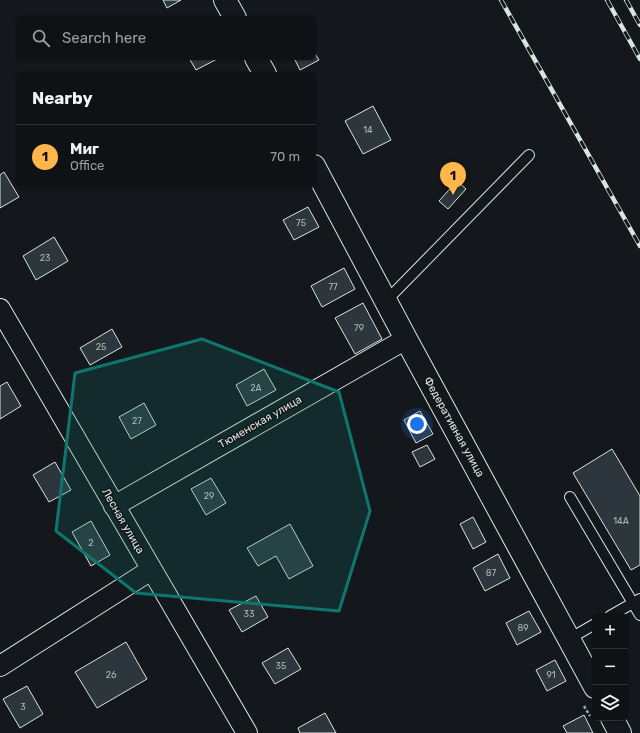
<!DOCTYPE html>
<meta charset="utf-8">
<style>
:root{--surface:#0f1215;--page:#181b1e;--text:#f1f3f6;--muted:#9b9ea0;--line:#2f3234;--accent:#ffb74d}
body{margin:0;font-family:Rubik,sans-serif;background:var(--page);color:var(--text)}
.controls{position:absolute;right:12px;bottom:12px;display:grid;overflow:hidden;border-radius:6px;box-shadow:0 1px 3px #0004}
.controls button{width:36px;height:36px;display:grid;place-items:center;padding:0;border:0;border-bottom:1px solid var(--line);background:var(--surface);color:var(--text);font:20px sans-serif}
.you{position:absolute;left:417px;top:424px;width:14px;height:14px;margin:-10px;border:3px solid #fff;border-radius:50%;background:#1a73e8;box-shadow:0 0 0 6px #1a73e833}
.badge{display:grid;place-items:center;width:26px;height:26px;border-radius:50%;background:var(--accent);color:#111;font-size:13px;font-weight:700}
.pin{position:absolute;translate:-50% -33px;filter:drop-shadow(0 1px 2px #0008)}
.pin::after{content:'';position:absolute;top:21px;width:14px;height:12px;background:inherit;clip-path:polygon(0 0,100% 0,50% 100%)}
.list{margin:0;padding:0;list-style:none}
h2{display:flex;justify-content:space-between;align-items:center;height:52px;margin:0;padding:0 16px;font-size:17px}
h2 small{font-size:13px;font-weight:400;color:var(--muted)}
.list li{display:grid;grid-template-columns:26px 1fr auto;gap:12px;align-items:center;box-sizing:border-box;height:64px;padding:0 16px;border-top:1px solid var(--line)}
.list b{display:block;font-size:15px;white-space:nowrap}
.list p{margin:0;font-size:13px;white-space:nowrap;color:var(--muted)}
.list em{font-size:13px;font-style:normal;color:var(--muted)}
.icon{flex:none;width:22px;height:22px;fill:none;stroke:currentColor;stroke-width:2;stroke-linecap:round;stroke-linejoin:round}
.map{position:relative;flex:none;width:640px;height:733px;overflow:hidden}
.search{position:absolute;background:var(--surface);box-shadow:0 1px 3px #0004;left:16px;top:16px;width:300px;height:44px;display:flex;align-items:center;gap:10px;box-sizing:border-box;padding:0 14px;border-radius:6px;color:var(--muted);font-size:15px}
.panel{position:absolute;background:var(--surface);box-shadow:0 1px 3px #0004;left:16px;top:72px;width:300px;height:116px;border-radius:6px}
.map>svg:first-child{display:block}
.building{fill:#2c363c;stroke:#d8e6dc}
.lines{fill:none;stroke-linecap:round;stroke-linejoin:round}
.lane-casing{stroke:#d8e6dc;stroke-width:12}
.street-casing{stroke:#d8e6dc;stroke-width:22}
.secondary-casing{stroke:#d8e6dc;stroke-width:24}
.path{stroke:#9da8a2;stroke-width:2.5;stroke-dasharray:3 2;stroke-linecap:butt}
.lane{stroke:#14181c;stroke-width:10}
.street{stroke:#14181c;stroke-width:20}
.secondary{stroke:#14181c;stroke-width:22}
.rail-casing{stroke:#d8e6dc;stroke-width:4.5}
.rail{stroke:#14181c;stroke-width:3;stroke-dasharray:9;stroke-linecap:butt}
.marked{fill:#0f766e;fill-opacity:0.2;stroke:#0f766e;stroke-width:3;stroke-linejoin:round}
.labels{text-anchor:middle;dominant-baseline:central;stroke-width:3;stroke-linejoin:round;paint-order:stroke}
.number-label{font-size:9px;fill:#adbab4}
.street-label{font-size:11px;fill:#d8e6dc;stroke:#14181c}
</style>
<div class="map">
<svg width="640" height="733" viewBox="0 0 640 733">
<rect width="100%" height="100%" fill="#14181c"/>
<!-- building -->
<g class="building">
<path d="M163,0h18l-14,8z"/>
<path d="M314,52l5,8 -19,10 -6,-12h20z"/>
<path d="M189,58h30l-23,12z"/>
<path d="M373,106l18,34 -28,14 -18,-33z"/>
<path d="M4,172l15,25 -19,11v-33z"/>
<path d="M457,181l9,8 -18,20 -9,-8z"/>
<path d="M308,207l11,20 -25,13 -11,-20z"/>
<path d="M54,237l14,24 -32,19 -13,-24z"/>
<path d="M344,268l11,21 -33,18 -11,-21z"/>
<path d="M363,303l19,36 -27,15 -20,-36z"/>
<path d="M112,329l10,18 -32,18 -10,-17z"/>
<path d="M264,369l12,21 -29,16 -11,-21z"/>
<path d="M7,382l14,24 -21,13v-33z"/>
<path d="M144,403l12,22 -25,14 -12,-22z"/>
<path d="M420,411l13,23 -17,9 -12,-23z"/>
<path d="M427,445l8,14 -15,8 -8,-15z"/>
<path d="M612,449l28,47v69l-9,5 -58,-97z"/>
<path d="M55,462l16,28 -22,12 -16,-27z"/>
<path d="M211,478l15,25 -20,12 -15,-26z"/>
<path d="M473,517l13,25 -13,7 -13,-25z"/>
<path d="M91,521l19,34 -19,11 -19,-34z"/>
<path d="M290,524l23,42 -24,13 -13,-23 -18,10 -11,-18z"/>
<path d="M498,554l12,24 -25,13 -12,-23z"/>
<path d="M256,596l12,21 -26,15 -13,-22z"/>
<path d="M529,611l12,21 -24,13 -11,-22z"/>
<path d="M126,642l21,37 -50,29 -22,-36z"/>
<path d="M288,648l13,21 -26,15 -13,-21z"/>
<path d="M555,660l11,21 -19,10 -11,-21z"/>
<path d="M27,686l16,28 -23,14 -17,-29z"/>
<path d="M325,713l11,20h-36l-2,-5z"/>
<path d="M584,715l9,18h-26l-4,-7z"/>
</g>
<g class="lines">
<defs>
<g id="lane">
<path d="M386,301l143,-146"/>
<path d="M570,497l70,118"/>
<path d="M610,616l30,-17"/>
<path d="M569,639l26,-15"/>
</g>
<g id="street">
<path d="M0,309l247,424"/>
<path d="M114,506l292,-167"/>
<path d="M0,666l151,-96"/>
</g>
<g id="secondary">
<path d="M225,0l10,18"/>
<path d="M256,58l9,16"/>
<path d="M314,166l92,173 189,348"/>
<path d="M612,718l8,15"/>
</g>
</defs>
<!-- lane casing -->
<use href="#lane" class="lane-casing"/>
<!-- street casing -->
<use href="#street" class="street-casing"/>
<!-- secondary casing -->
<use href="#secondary" class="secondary-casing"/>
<!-- path -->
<path class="path" d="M584,706l6,10"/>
<!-- lane -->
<use href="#lane" class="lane"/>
<!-- street -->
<use href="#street" class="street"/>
<!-- secondary -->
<use href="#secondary" class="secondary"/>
<defs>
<g id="rail">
<path d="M501,0l139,246"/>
<path d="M607,0l33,59"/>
<path d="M626,0l14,25"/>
</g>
</defs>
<!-- rail casing -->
<use href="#rail" class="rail-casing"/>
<!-- rail -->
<use href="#rail" class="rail"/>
</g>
<!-- marked area -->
<path class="marked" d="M202,339l137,53 31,119 -31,100 -203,-18 -80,-62 19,-158z"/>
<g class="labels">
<!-- number labels -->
<g class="number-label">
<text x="368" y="130">14</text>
<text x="301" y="223">75</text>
<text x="45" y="258">23</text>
<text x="333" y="287">77</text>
<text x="359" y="328">79</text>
<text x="101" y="347">25</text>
<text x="256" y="388">2А</text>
<text x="137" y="421">27</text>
<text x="209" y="496">29</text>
<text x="621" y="521">14А</text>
<text x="91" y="543">2</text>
<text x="491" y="573">87</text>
<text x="249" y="614">33</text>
<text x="523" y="628">89</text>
<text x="281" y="666">35</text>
<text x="111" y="675">26</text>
<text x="551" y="675">91</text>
<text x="23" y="707">3</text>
</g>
<!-- street labels -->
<g class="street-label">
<text transform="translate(260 422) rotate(-30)">Тюменская улица</text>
<text transform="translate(454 427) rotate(61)">Федеративная улица</text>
<text transform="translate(123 521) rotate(60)">Лесная улица</text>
</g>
</g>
</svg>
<div class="controls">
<button>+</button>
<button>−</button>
<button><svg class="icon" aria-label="layers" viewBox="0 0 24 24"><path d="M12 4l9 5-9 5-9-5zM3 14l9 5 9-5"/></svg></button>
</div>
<div class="you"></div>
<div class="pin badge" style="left:453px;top:195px">1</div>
<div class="search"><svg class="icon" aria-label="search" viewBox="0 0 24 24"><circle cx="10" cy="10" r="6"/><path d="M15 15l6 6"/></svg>Search here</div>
<section class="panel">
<h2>Nearby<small></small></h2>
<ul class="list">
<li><span class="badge">1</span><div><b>Миг</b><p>Office</p></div><em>70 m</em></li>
</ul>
</section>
</div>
